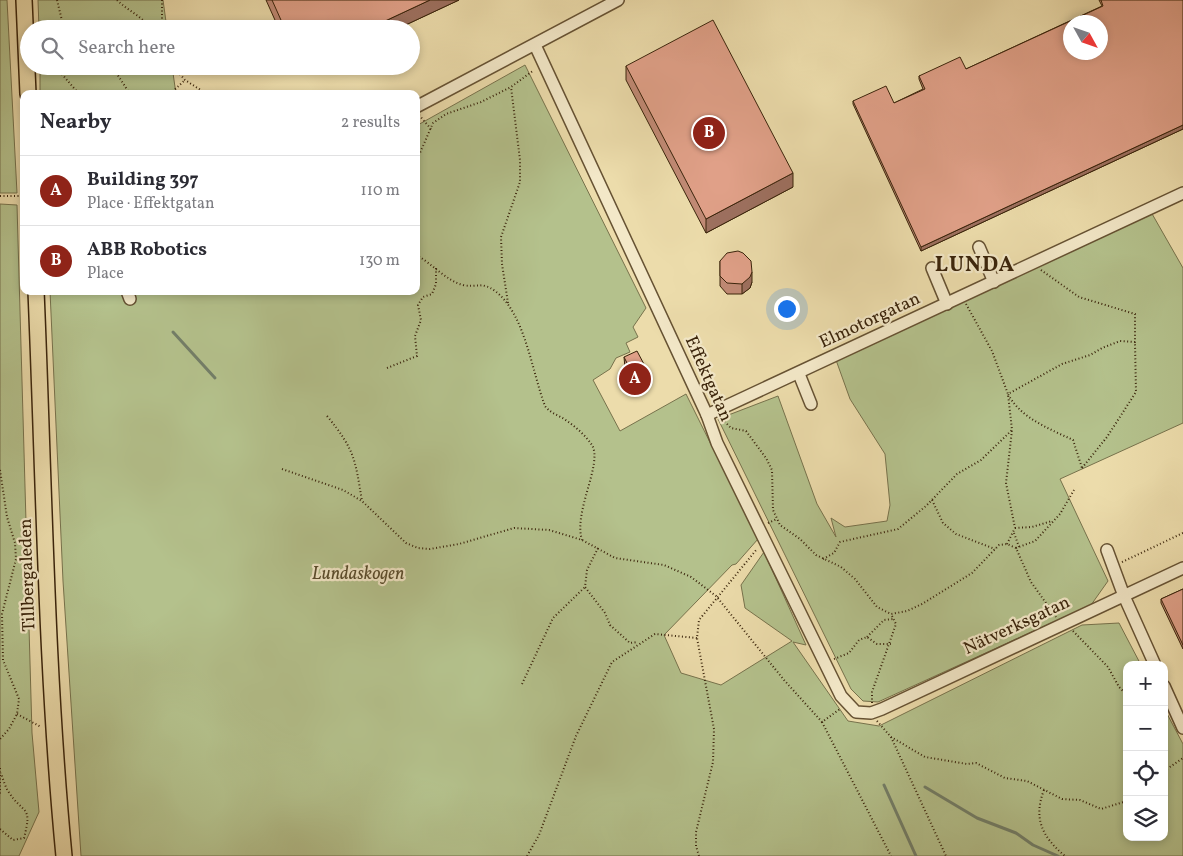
<!DOCTYPE html>
<meta charset="utf-8">
<style>
:root{--surface:#fff;--page:#f7f7f7;--text:#2b2b33;--muted:#7c7c81;--line:#e1e1e2;--accent:#8f2418}
body{margin:0;font-family:Vollkorn,serif;background:var(--page);color:var(--text)}
.controls{position:absolute;right:15px;bottom:15px;display:grid;overflow:hidden;border-radius:10px;box-shadow:0 2px 8px #0003}
.controls button{width:45px;height:45px;display:grid;place-items:center;padding:0;border:0;border-bottom:1px solid var(--line);background:var(--surface);color:var(--text);font:25px sans-serif}
.compass{position:absolute;left:1063px;top:15px;width:45px;height:45px;border-radius:50%;background:var(--surface);box-shadow:0 2px 8px #0003;rotate:130deg}
.you{position:absolute;left:786px;top:308px;width:18px;height:18px;margin:-12px;border:4px solid #fff;border-radius:50%;background:#1a73e8;box-shadow:0 0 0 8px #1a73e833}
.badge{display:grid;place-items:center;width:32px;height:32px;border-radius:50%;background:var(--accent);color:#fff;font-size:16px;font-weight:700}
.pin{position:absolute;translate:-50% -50%;border:2px solid #fff;box-shadow:0 1px 5px #0006}
.list{margin:0;padding:0;list-style:none}
h2{display:flex;justify-content:space-between;align-items:center;height:65px;margin:0;padding:0 20px;font-size:21px}
h2 small{font-size:16px;font-weight:400;color:var(--muted)}
.list li{display:grid;grid-template-columns:32px 1fr auto;gap:15px;align-items:center;box-sizing:border-box;height:70px;padding:0 20px;border-top:1px solid var(--line)}
.list b{display:block;font-size:19px;white-space:nowrap}
.list p{margin:0;font-size:16px;white-space:nowrap;color:var(--muted)}
.list em{font-size:16px;font-style:normal;color:var(--muted)}
.icon{flex:none;width:28px;height:28px;fill:none;stroke:currentColor;stroke-width:2;stroke-linecap:round;stroke-linejoin:round}
.map{position:relative;flex:none;width:1183px;height:856px;overflow:hidden}
.search{position:absolute;background:var(--surface);box-shadow:0 2px 8px #0003;left:20px;top:20px;width:400px;height:55px;display:flex;align-items:center;gap:12px;box-sizing:border-box;padding:0 18px;border-radius:28px;color:var(--muted);font-size:19px}
.panel{position:absolute;background:var(--surface);box-shadow:0 2px 8px #0003;left:20px;top:90px;width:400px;height:205px;border-radius:10px}
.map>svg:first-child{display:block}
.green{fill:#b4c18c;stroke:#77724c}
.lines{fill:none;stroke-linecap:round;stroke-linejoin:round}
.stream{stroke:#737f69;stroke-width:3}
.minor-casing{stroke:#665233;stroke-width:14}
.major-casing{stroke:#3a240b;stroke-width:18}
.path{stroke:#3a240b;stroke-width:2;stroke-dasharray:1 2.5;stroke-linecap:butt}
.minor{stroke:#f3e8c8;stroke-width:11}
.major{stroke:#ecdcab;stroke-width:15}
.wall{fill:#c18a75;stroke:#3a240b}
.shaded-wall{fill:#9d705f;stroke:#3a240b}
.building{fill:#e0a088;stroke:#3a240b;fill-rule:evenodd}
.labels{text-anchor:middle;dominant-baseline:central;stroke-width:4.5;stroke-linejoin:round;paint-order:stroke}
.street-label{font-size:18px;fill:#3a240b;stroke:#f3e8c8}
.park-label{font-size:18px;font-style:italic;fill:#584b2b;stroke:#f3e8c8}
.district-label{font-size:22px;font-weight:bold;letter-spacing:1px;fill:#3a240b;stroke:#f3e8c8}
</style>
<div class="map">
<svg width="1183" height="856" viewBox="0 0 1183 856">
<rect width="100%" height="100%" fill="#ecdcab"/>
<filter id="stains"><feTurbulence type="fractalNoise" baseFrequency=".004" numOctaves="4"/><feColorMatrix values="0 0 0 0 .2 0 0 0 0 .09 0 0 0 0 .02 0 0 0 .5 -.17"/></filter>
<radialGradient id="worn" r=".72"><stop offset=".6" stop-color="#630" stop-opacity="0"/><stop offset="1" stop-color="#630" stop-opacity=".3"/></radialGradient>
<!-- green -->
<g class="green">
<path d="M0,0h7l10,193h-17z"/>
<path d="M38,0h125l4,29h-128z"/>
<path d="M525,65l121,243 -13,19 5,10 -12,6 4,9 -14,6 -6,11 -17,11 27,51 66,-37 72,145 -22,25 -4,1 -68,70 17,38 40,12 71,-44 -47,-33 -4,-23 23,-33 42,93 -13,-3 55,79 31,5 203,-101 37,-2 22,42h-14v172h37v-129l19,36v112h-1102l-18,-275 -13,-290h366v-165z"/>
<path d="M40,66h132l4,28h-136z"/>
<path d="M0,204l17,1 15,528 7,79 -20,44h-19z"/>
<path d="M1151,212l32,56v155l-123,56 48,102 -17,24 -213,97 -15,-1 -12,-12 -133,-270 60,-23 39,108 19,33 -5,-19 14,9 42,-6 3,-16 -5,-51 -35,-55 -14,-39z"/>
</g>
<g class="lines">
<!-- stream -->
<g class="stream">
<path d="M173,332l42,46"/>
<path d="M884,785l32,71"/>
<path d="M925,787l52,31 39,15 17,12 25,11"/>
</g>
<defs>
<g id="minor">
<path d="M535,45l172,370 10,28 124,253 15,16 15,1 11,-4 301,-141"/>
<path d="M416,107l202,-107"/>
<path d="M979,247l15,35"/>
<path d="M932,268l15,36"/>
<path d="M127,291l3,8"/>
<path d="M799,374l12,30"/>
<path d="M707,415l476,-222"/>
<path d="M1107,550l17,46 31,69"/>
<path d="M1164,686l19,42"/>
</g>
<g id="major">
<path d="M24,0l4,94"/>
<path d="M36,291c8,188 10,378 28,565"/>
</g>
</defs>
<!-- minor casing -->
<use href="#minor" class="minor-casing"/>
<!-- major casing -->
<use href="#major" class="major-casing"/>
<!-- path -->
<g class="path">
<path d="M57,0l7,29"/>
<path d="M117,0c11,11 25,16 34,29"/>
<path d="M162,29v-29"/>
<path d="M55,66l24,28"/>
<path d="M173,66l12,14 22,14"/>
<path d="M130,94l-13,-20 13,-1 16,-7"/>
<path d="M170,94l15,-14"/>
<path d="M419,115l12,14"/>
<path d="M416,162l17,-39 13,-9 35,-12 30,-15 23,-17"/>
<path d="M0,196h24"/>
<path d="M416,247l2,9c14,8 29,25 45,29 13,3 19,-4 32,6 30,22 37,81 50,115 6,8 14,9 22,15 9,6 19,15 25,24 11,19 -19,67 -10,95"/>
<path d="M1041,270l38,27 56,17v28l-15,-1 -18,7 -12,7 -28,9 -54,30c12,24 42,35 65,46l9,28"/>
<path d="M508,303l-6,-39 -1,-27 19,-55v-22l-9,-73"/>
<path d="M966,304l26,47 16,43 4,36 -6,53 9,45 -8,16"/>
<path d="M387,368l30,-12 -2,-20 6,-16 -3,-15 5,-8 9,-3 4,-10v-16"/>
<path d="M327,416c28,34 28,43 35,85"/>
<path d="M722,419l9,9 15,3 20,27 6,12 1,40 7,15 20,14 16,16 25,12 14,12 22,28 14,7 16,-3 15,-7 50,-31 27,-28 8,-1 9,4 15,34 25,35"/>
<path d="M1082,468l25,-31 29,-45 -1,-49"/>
<path d="M282,469l61,21 19,11 44,42 12,5 12,1 29,-5 55,-16 35,2 33,10 33,18 49,7 27,12 25,19 68,84 38,42 18,-13"/>
<path d="M0,470l7,47 8,26 1,16 -14,55 1,46 16,39 -2,15 -8,15 -9,10"/>
<path d="M932,500l11,23 13,11 39,15"/>
<path d="M768,523l9,-4"/>
<path d="M1015,528l17,-1 20,-6"/>
<path d="M1014,533l5,14"/>
<path d="M598,548l-11,22 -2,17 20,26 5,12 20,18 8,-1"/>
<path d="M1016,548l19,-7 25,-27 14,-24"/>
<path d="M823,559l11,-6 6,-11 58,-13 28,-23 31,-32 24,-14 31,-30"/>
<path d="M1122,562l61,-29"/>
<path d="M1073,631l35,36 11,20 8,8"/>
<path d="M867,637l17,-17 9,-1"/>
<path d="M834,659l15,-6 10,-13 8,-3 10,7h14"/>
<path d="M522,684l31,-66 32,-31"/>
<path d="M872,703v-11l24,-68 -5,-10"/>
<path d="M17,714l24,13"/>
<path d="M877,721l14,16 34,20 42,7 9,-1 29,15 22,3 35,18 18,1 21,9 26,-8"/>
<path d="M822,722l69,134"/>
<path d="M891,737l55,119"/>
<path d="M0,768v28"/>
<path d="M1164,771l19,-13"/>
<path d="M1044,790c-11,28 -2,47 21,66"/>
<path d="M0,829l13,11 11,-2c9,-34 -1,-23 -16,-47 -3,-5 -5,-12 -7,-18"/>
<path d="M527,856l12,-21 37,-99 36,-74 43,-28 42,4"/>
<path d="M699,856l-3,-10v-14l17,-70 1,-33 -17,-91 2,-18 58,-71"/>
</g>
<!-- minor -->
<use href="#minor" class="minor"/>
<!-- major -->
<use href="#major" class="major"/>
</g>
<!-- wall -->
<g class="wall">
<path d="M266,0h193l-62,29h-118z"/>
<path d="M1099,0h84v129l-262,122 -68,-147v-3l41,2 29,-14 -4,-10v-3l47,-7 136,-63z"/>
<path d="M296,66h20l-16,8z"/>
<path d="M626,66l167,121 -87,46 -80,-153z"/>
<path d="M720,261l32,21 -2,6 -8,6h-15l-7,-8z"/>
<path d="M624,357l22,22 -19,8 -4,-7v-11l2,-1z"/>
<path d="M1183,589v60l-22,-46v-4z"/>
</g>
<!-- shaded-wall -->
<g class="shaded-wall">
<path d="M430,0h29l-62,29h-29z"/>
<path d="M300,66h16l-16,8z"/>
<path d="M1183,125v4l-262,122v-4z"/>
<path d="M793,173v14l-87,46v-14z"/>
<path d="M752,272v10l-2,6 -8,6v-10z"/>
<path d="M646,368v11l-19,8v-10z"/>
</g>
<!-- building -->
<g class="building">
<path d="M272,0h158l-62,29h-83z"/>
<path d="M1101,0h82v125l-262,122 -68,-146 33,-15 8,17 31,-14 -6,-13 41,-19 6,12 137,-63zM1070,22h30v30h-30z"/>
<path d="M713,20l80,153 -87,46 -80,-153z"/>
<path d="M738,251l5,2 8,8 1,11 -2,5 -8,7 -15,-1 -7,-7v-15l7,-8z"/>
<path d="M637,351l9,17 -19,9 -4,-8 6,-2 -5,-10z"/>
<path d="M1183,589v56l-22,-46z"/>
</g>
<g class="labels">
<!-- street labels -->
<g class="street-label">
<text transform="translate(870 321) rotate(-25)">Elmotorgatan</text>
<text transform="translate(708 379) rotate(66)">Effektgatan</text>
<text transform="translate(28 575) rotate(-92)">Tillbergaleden</text>
<text transform="translate(1017 626) rotate(-25)">Nätverksgatan</text>
</g>
<!-- park labels -->
<g class="park-label">
<text x="358" y="574">Lundaskogen</text>
</g>
<!-- district labels -->
<g class="district-label">
<text x="975" y="265">LUNDA</text>
</g>
</g>
<rect width="100%" height="100%" filter="url(#stains)"/>
<rect width="100%" height="100%" fill="url(#worn)"/>
</svg>
<div class="controls">
<button>+</button>
<button>−</button>
<button><svg class="icon" aria-label="locate" viewBox="0 0 24 24"><circle cx="12" cy="12" r="6"/><path d="M12 2v4M12 18v4M2 12h4M18 12h4"/></svg></button>
<button><svg class="icon" aria-label="layers" viewBox="0 0 24 24"><path d="M12 4l9 5-9 5-9-5zM3 14l9 5 9-5"/></svg></button>
</div>
<svg class="compass" viewBox="-18 -18 36 36"><path d="M0-13l5 13h-10z" fill="#e53935"/><path d="M0 13l5-13h-10z" fill="#7c7c81"/></svg>
<div class="you"></div>
<div class="pin badge" style="left:635px;top:379px">A</div>
<div class="pin badge" style="left:709px;top:133px">B</div>
<div class="search"><svg class="icon" aria-label="search" viewBox="0 0 24 24"><circle cx="10" cy="10" r="6"/><path d="M15 15l6 6"/></svg>Search here</div>
<section class="panel">
<h2>Nearby<small>2 results</small></h2>
<ul class="list">
<li><span class="badge">A</span><div><b>Building 397</b><p>Place · Effektgatan</p></div><em>110 m</em></li>
<li><span class="badge">B</span><div><b>ABB Robotics</b><p>Place</p></div><em>130 m</em></li>
</ul>
</section>
</div>
